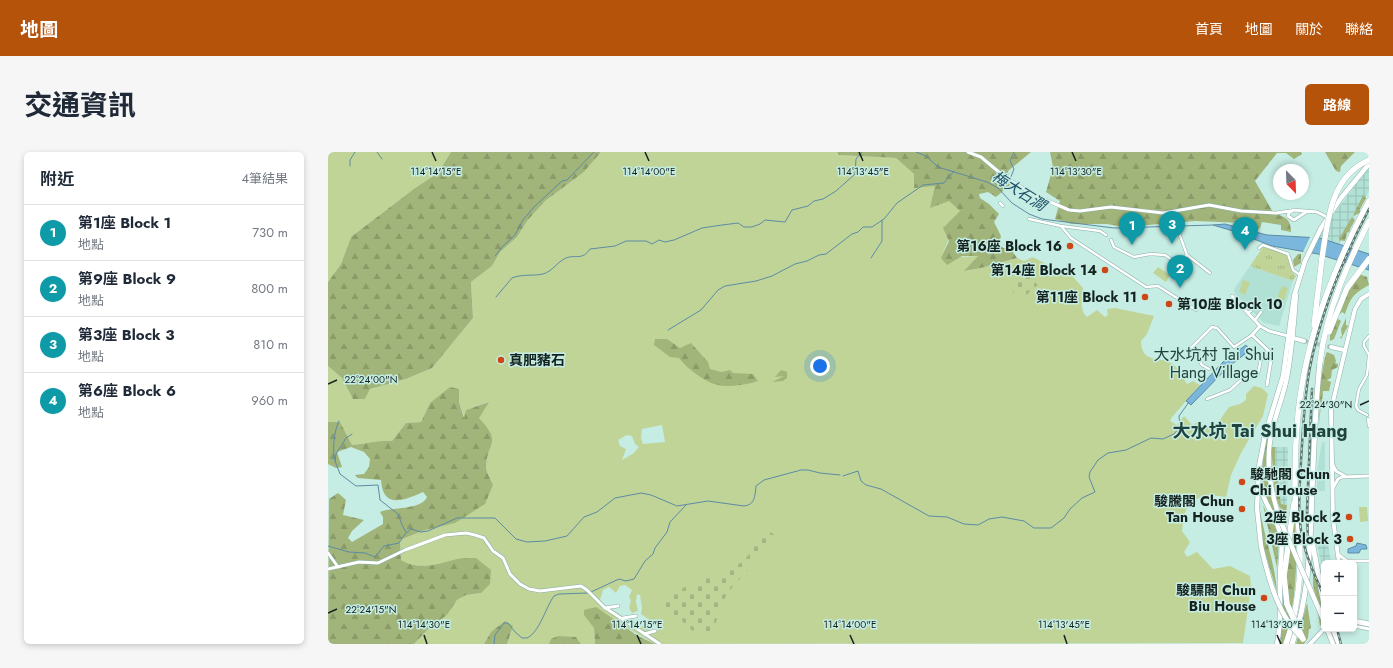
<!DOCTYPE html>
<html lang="zh-TW">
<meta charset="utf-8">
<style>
:root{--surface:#fff;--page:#f6f6f7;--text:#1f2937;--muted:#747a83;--line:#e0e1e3;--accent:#b45309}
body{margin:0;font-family:Jost,"Noto Sans TC",sans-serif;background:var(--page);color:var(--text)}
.controls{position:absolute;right:12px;bottom:12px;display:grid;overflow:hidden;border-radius:6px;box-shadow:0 2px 6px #0003}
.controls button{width:36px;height:36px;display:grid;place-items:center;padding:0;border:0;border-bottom:1px solid var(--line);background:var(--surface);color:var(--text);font:20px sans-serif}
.compass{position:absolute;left:945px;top:12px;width:36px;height:36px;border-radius:50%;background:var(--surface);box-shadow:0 2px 6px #0003;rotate:157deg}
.you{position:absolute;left:492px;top:214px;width:14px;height:14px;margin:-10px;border:3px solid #fff;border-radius:50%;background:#1a73e8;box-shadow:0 0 0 6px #1a73e833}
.badge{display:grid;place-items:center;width:26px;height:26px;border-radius:50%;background:var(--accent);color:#fff;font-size:13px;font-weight:700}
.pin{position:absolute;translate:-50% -33px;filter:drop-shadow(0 1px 2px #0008)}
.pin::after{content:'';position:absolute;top:21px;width:14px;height:12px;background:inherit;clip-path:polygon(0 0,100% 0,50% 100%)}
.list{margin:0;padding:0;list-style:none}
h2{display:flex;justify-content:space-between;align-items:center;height:52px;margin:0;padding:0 16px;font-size:17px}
h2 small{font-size:13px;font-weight:400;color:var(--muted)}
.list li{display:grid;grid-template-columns:26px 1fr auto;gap:12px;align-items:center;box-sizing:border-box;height:56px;padding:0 16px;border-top:1px solid var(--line)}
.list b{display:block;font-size:15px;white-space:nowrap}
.list p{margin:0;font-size:13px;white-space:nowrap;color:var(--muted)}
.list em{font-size:13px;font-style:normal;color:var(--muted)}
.map{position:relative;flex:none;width:1041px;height:492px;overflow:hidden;border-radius:6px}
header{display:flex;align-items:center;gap:24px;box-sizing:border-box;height:56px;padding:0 20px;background:var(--accent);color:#fff}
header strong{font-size:19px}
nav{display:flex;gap:22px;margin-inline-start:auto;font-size:14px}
.intro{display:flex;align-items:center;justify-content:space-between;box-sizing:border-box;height:96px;padding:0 24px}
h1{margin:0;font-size:28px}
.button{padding:10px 18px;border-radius:6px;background:var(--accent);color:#fff;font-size:14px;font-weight:700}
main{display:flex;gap:24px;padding:0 24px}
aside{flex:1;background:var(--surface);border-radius:6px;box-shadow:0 2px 6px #0003}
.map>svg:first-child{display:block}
.built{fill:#b1e0d5}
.industrial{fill:url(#industrial-grid)}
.grass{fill:#c0d498;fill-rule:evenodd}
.forest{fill:url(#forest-firs)}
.cemetery{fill:url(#cemetery-stones)}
.park{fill:url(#park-tufts)}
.water{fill:#7bb7dd;stroke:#5c8ba4}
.pier{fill:#c6ede4}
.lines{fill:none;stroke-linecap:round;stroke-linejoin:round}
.stream{stroke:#5c8ba4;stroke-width:1}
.tertiary-tunnel{stroke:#a3c5bd;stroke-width:4;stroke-dasharray:4 2;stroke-linecap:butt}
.pedestrian-casing{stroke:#8aafa7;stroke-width:3.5}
.minor-casing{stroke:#8aafa7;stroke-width:4}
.tertiary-casing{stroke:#8aafa7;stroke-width:5}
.secondary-casing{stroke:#8aafa7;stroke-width:5.5}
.primary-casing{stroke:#8aafa7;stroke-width:6}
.motorway-casing{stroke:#8aafa7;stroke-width:6}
.pedestrian{stroke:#fff;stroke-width:2.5}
.minor{stroke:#fff;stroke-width:3}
.tertiary{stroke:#fff;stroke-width:4}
.secondary{stroke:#fff;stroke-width:4.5}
.primary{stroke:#fff;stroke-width:5}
.motorway{stroke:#fff;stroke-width:5.5}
.rail-casing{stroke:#5d756f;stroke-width:2.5}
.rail{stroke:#c6ede4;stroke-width:1;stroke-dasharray:3;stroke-linecap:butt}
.secondary-bridge-casing{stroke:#8aafa7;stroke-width:5.5;stroke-linecap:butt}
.motorway-bridge-casing{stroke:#8aafa7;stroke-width:6;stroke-linecap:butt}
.secondary-bridge{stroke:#fff;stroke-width:4.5}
.motorway-bridge{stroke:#fff;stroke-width:5.5}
.ticks{fill:none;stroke:#152320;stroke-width:1.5}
.poi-dot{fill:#ce4615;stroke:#c6ede4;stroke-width:1.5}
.labels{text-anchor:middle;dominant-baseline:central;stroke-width:3;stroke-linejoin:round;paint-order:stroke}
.poi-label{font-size:14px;font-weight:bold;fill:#152320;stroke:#c6ede4;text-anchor:end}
.water-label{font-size:15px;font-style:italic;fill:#1f4e69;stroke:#c6ede4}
.quarter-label{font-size:16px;fill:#21433d;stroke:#c6ede4}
.district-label{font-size:18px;font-weight:bold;fill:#21433d;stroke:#c6ede4}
.ticks-label{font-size:10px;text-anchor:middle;fill:#152320;stroke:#c6ede4;stroke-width:3;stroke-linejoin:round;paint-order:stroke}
</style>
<header>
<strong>地圖</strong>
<nav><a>首頁</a><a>地圖</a><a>關於</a><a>聯絡</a></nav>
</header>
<div class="intro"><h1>交通資訊</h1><a class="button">路線</a></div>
<main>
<aside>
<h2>附近<small>4筆結果</small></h2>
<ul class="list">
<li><span class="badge" style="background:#0f9aa8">1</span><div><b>第1座 Block 1</b><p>地點</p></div><em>730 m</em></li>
<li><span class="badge" style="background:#0f9aa8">2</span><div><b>第9座 Block 9</b><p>地點</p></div><em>800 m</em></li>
<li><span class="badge" style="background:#0f9aa8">3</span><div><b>第3座 Block 3</b><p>地點</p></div><em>810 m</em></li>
<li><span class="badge" style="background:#0f9aa8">4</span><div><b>第6座 Block 6</b><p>地點</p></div><em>960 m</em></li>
</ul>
</aside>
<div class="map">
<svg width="1041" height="492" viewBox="0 0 1041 492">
<defs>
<pattern id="industrial-grid" width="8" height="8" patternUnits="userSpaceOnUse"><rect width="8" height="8" fill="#b1e0d5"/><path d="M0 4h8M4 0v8" fill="none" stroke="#97c0b7"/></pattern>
<pattern id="forest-firs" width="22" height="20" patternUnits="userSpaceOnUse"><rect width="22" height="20" fill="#a1b479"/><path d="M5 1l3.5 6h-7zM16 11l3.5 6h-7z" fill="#8a9a68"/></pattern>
<pattern id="cemetery-stones" width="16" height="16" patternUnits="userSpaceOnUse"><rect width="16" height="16" fill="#c0d498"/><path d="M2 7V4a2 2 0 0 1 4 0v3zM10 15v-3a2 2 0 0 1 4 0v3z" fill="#a4b683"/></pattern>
<pattern id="park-tufts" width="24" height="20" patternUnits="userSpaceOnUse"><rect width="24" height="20" fill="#c0d498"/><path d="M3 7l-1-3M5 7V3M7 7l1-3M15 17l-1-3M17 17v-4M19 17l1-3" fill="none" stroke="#a4b683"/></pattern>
</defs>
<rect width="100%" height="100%" fill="#c6ede4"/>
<!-- built -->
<g class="built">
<path d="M922,114l43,15 -14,45 -15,-3 -29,-29 -1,-5z"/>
<path d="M994,290h3v49h-8v-20z"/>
</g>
<!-- industrial -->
<g class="industrial">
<path d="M1041,15v24l-30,53 -20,-7 5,-10z"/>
<path d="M947,295h13l-1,58 -6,-1 -6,-42z"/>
<path d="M999,384l4,27h-7v18l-8,-43z"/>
</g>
<!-- grass -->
<g class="grass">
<path d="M0,0h123l-13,21 -23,15 -64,49 -10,27 -13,18z"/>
<path d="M273,0h236l2,3 57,3 18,16 21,12 25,25 -19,47 37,-2 -13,15 16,-3 36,-10 7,3 9,-4 22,12h11l17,19c-1,9 -4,22 4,29l10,-7 8,7 3,-2 -1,-6 8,-1 39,8 -7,18 -6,7c0,25 22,13 34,25 5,5 8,12 12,18l6,-3 7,4 -28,32 -2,4 7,4 7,-9 8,9 6,-3 10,6 7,-1 14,-20 11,-3 6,-4v-6l8,-8 8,2 6,6 -5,22 -22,37 -10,22 -5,22 -16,-2 -20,6 -6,14 -2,16 8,11 -6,10 3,5 10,-5 16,17 17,-3 20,10 1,11 -8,56 -588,1 -33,-19 -28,3 1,16h-14l-5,-7 -25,2 -2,5h-42l6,-18 -22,6 -7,12h-70l15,-16 18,-13 10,-15 9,-5 15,-2 -23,-34c-18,5 -39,12 -57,1l-1,-20 25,-10 68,-45c-2,-5 -7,-13 -7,-18 1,-26 16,-24 -8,-49l10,-16 -22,8 -1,9 -6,-17v-13l-29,14 -9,19 -15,1 -14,18c-14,-1 -26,3 -40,4l-12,-23h-12v-56l14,12 11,21h12l5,-10 36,-10 26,-11 41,-50 -2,-36 21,-16 8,-14 17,-15 10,-16 18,-20 39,-29zM334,273l3,17 -22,2 -2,-6 1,-9zM299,283l5,1 3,8 4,3 -5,6 -12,7 4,-11 -6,-3 -2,-6zM297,433l7,5 -3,7 2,4 -2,7 3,5 6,-2 -2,-9 1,-8 3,1 2,13 -1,6 14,10 3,6 -6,3 -8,-8 -3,3 -10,-9 -1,2 -25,-16 -5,-5 3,-10 6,-3 7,6 4,-7z"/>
<path d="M830,115l12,8 -4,7 -13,-9z"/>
<path d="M915,128l7,2 -5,13 -6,-3z"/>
<path d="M954,134l6,2 -4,13 -7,-3z"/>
<path d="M1031,355h8l1,14 -8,1z"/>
</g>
<!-- forest -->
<g class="forest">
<path d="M123,0h150l-17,20 -39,29 -18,20 -10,16 -17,15 -8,14 -21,16 2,36 -41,50 -26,11 -36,10 -5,10h-12l-11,-21 -14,-12v-84l13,-18 10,-27 64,-49 23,-15z"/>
<path d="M509,0h194l-23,19 2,14 -14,12 -8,-5 -9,2 1,4 9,6 10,10 -5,8 7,14 -2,7 4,5h7l7,10 -36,10 -17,3 14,-15h-16l-15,9 -6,-7 8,-17 -6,-13 17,-17 -11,-10 -19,7 5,-22 -21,2v-14l-18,-16 -57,-3z"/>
<path d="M722,0h251l1,2 -8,5 -8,-6h-9l-22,28 19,33c12,2 17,6 17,18l-10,-2v-5l-19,-3 -2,6 -4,3 -7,-2 -4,-6 -50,-2 -71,6 -17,-3h-35l-17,-5 5,-18 -14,-9 7,-25z"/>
<path d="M997,0h30l-14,14 -1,6 -4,-1z"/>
<path d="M1035,43l3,3 -6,11v4l-7,3z"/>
<path d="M1024,65l3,3 -5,9v2l-3,2 -2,8 -6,-1v-3h1z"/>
<path d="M970,102h3v9l-7,4 -1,-7z"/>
<path d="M1031,122l8,3 2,8c-16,9 -18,12 -24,29l-3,-2 -3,3 4,-14z"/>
<path d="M1018,166v7l2,1 -7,13 -1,-2 2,-1 -1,-7z"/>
<path d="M1010,167l3,2 -7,18 -4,2v-6l5,-15z"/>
<path d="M327,187h12l13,9 11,-5 17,19 2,7 11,3 9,-2 3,3 20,1 5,7c-12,4 -32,7 -44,3 -11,-4 -28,-16 -35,-26l-9,-1 -16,-12z"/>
<path d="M999,200l7,3 2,6 -2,4 1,-2 3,1v3l-6,3 -1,8 -4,2 4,2 -2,9h-6l-1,10 3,3 -4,1 -2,19 1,-24 -2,-3c2,-8 6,-41 9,-45z"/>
<path d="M453,218l6,2v6l-4,3 -11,1 12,-6 -9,1z"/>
<path d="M122,235l9,2v13l5,16 2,-8 23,-8 -10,16c24,26 8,23 7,49 0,5 5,13 7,18l-8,19 -30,19 -30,7 -25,10 1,20c18,11 37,4 56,-1 6,-1 13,-1 19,-1l15,12 -1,14 -9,9 -15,2 -9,5 -10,15 -18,13 -15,16h-86l1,-145 9,-6 8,7 -3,15 21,5 -12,11 -4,7 4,4 31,-18v-7l-3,-5c11,-5 42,-2 47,-15l-4,-5c-18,8 -40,18 -42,-12l-23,-2 -3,-3 9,-1 5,-7 1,-8 -6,-7 -13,-5 -14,5 5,15 -6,1 -8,-4v-42h12l12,23c14,-1 26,-5 40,-4l14,-18 15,-1 9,-19z"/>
<path d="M940,281l-1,44 5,24 10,34c-20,-44 -25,-54 -14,-102z"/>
<path d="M943,295h4v15l6,42 6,1 -2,18 -10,-29z"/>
<path d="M931,353c4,29 16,57 18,87l-14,-46z"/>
<path d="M935,353l8,17 2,-2 6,19 -2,29z"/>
<path d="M966,371h1c3,41 1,81 -11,121h-4l3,-30v-19l4,18 3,-2 -4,-32z"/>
<path d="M985,420l11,26v24l-4,4 -7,-42z"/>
<path d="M979,451l4,25 -2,1 -1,9 -4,6h-8z"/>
<path d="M268,455l42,29 17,8h-60l-1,-16 -10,-13v-5z"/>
<path d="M177,469l8,5 -6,18h-23l7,-12z"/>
<path d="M230,484l18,1 5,7h-32l2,-5z"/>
</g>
<!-- cemetery -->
<g class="cemetery">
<path d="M698,121l12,12 -13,11 -12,-3 3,-12z"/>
<path d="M438,378l8,4c-13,29 -37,42 -51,67 -5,10 -7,22 -9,33 -31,4 -25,-19 -51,-23l1,-13 11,-7 44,-17 25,-13z"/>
</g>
<!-- park -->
<path class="park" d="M935,95l23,6c6,7 2,16 10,23l-3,5 -43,-15z"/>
<!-- water -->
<g class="water">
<path d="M897,72l42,11 53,3 49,16v16l-51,-16 -46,-8 -39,-15 -20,-6z"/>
<path d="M918,193l4,5 -23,18 -36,37 -5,-4 37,-39z"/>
<path d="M1029,391l9,2 1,4h-6l-2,4h-11v-4l8,-3z"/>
</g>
<!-- pier -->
<path class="pier" d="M983,83l8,1 -8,18 -8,-2z"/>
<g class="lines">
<!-- stream -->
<g class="stream">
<path d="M49,0l5,7"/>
<path d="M588,0l10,4 12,11 49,15 11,6 14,15 17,11 13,5 72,9 99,-3"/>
<path d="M22,14v-6l5,-8"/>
<path d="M682,27l4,-10 -4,-8 4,-9"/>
<path d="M167,104l9,-11 11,-10 8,-15 11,-13 28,-26 5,-1 27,-28"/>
<path d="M543,106l11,-17v-21"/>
<path d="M168,145l16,-19c9,-4 22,-2 31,-4 10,-3 14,-12 23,-16 10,-4 16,3 24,-9l25,-3 11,-5h20l6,3 7,-4 6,2 9,-2 28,-12 20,-3 16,-2 6,4h8l8,-3 5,-4 20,2 7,-12 16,-4 6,-5 9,-2 13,-8 19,-17 1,-15 6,-7"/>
<path d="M340,178l33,-20 17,-20 7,-4 31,-5 16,-5 23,-12 12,-3 12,-6 7,-1 26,-20 6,-2 5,-5h9l12,-8 13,-16 26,-18 21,-2 10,-12"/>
<path d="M24,282l-6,4 -10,16 -1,7 5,13 16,12 22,-1 2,15 18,14 4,11 4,7"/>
<path d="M7,309c-3,-11 -1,-30 4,-40"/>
<path d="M515,324l15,-5 3,10 5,4 15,4 48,27 18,1 17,7 14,1 11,-6 13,-2 22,4 10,7h17l13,-10 6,-9 12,-11 13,-6 -6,-15 1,-5 8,-12 10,-7 18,-3 25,-12 12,1 11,-5 6,-7 -1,-11 10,-14"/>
<path d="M0,394l21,6 16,1 10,4 9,-11 15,-3 6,-9 6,-5 10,3 7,-1 29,-13h38l21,21 11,3 18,-1 22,-5 17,-19 13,-5 18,-14 26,-5 10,2 26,11 31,-5 36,5c11,-1 11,-10 12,-20l8,-6 37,-10h7l12,3 20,2"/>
<path d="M263,440l28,-13 7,2 8,-2 11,-18 8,-7 2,-6 12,-16 3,-10 16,-17"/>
<path d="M166,492l1,-9 9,-12h4l7,9 7,6h5c12,-5 19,-31 27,-42l5,-2 29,-1"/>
</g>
<!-- tertiary-tunnel -->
<path class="tertiary-tunnel" d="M976,189l27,6"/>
<defs>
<g id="pedestrian">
<path d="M672,51l3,3"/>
<path d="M701,67l32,7 39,5 6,4"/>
<path d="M733,74l10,12 75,49 12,-1 38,24"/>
<path d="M851,81l8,22 23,18"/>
<path d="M783,88l3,7 20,10 16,-3 15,1 10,7 7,-2 5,-5"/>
<path d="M931,96l4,-3 25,9 5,16 7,5"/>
<path d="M919,161l4,-2 2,-8"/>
<path d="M927,168l6,-8"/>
<path d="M1041,184l-5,6v4l5,9"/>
<path d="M881,217l-7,-4 -11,-17 21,-21 5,1 17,19 18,-12"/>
<path d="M879,247l23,-9 11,-10 17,-6 3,-15 6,-7"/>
<path d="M1039,263l-9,-5 -2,-4 3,-17 8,-14 2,-19"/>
<path d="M1040,267l1,7"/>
</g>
<g id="minor">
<path d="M640,0l13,5 25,21 28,17 35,15 11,1 31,-4 52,6 46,-8 32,6 35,2 14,-2"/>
<path d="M978,60l-12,8 -6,-4 1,-3 4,-3 24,2 10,5"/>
<path d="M904,144l28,30 9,5 19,5"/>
<path d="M932,174l-8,9 20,19 -5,31"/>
<path d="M1005,313l3,6 9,5"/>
<path d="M1005,336l5,-9 4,-2 27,-1"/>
<path d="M0,401l10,14"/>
<path d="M1011,403l8,6h22"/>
<path d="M0,417l31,-7 19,1 27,-13 40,-15 21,-2 9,2 9,3 9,13 10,7 7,16 10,10 9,5 11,2 41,-5 6,4 17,17 56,37"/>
<path d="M277,456l13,-2"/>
<path d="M295,466l13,-2"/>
<path d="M1026,474l15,3"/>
<path d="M316,482l11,-3"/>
</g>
<g id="tertiary">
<path d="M965,186l11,3"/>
<path d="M1003,195l13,3"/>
<path d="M1011,411l-6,-44 -2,-109 24,-101 6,-10 8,-5"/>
<path d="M982,492l14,-15"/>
</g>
<g id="secondary">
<path d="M932,333c3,18 16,31 20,48 4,15 0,28 0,43 -1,23 2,45 -3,68"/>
<path d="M953,370c-11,-31 -17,-62 -8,-95 4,-17 11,-33 14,-50 5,-27 7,-54 9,-82"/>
<path d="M933,394l-4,-38 2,-41 6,-32 18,-59 11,-80 11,-35 16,-33 20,-30 28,-34"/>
<path d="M993,462l3,7"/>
<path d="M999,477l6,15"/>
</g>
<g id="primary">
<path d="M984,389l12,64"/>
<path d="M1026,469l15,3"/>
<path d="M1005,477l6,15"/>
<path d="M964,492c18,-49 18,-100 20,-151 2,-44 3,-88 8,-131"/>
</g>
<g id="motorway">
<path d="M986,173l8,-67"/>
<path d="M1001,180l18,-44 22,-29"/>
<path d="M992,210c6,-50 27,-97 49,-141"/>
<path d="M959,452l-3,-28 10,-73"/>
<path d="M958,492c13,-37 16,-75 13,-114 -1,-15 -5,-29 -4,-45 0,-31 1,-63 6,-94 10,-67 36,-130 68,-190"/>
</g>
</defs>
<!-- pedestrian casing -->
<use href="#pedestrian" class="pedestrian-casing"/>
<!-- minor casing -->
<use href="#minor" class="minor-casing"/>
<!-- tertiary casing -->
<use href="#tertiary" class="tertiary-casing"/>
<!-- secondary casing -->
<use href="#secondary" class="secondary-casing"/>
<!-- primary casing -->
<use href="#primary" class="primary-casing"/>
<!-- motorway casing -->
<use href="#motorway" class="motorway-casing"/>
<!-- pedestrian -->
<use href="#pedestrian" class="pedestrian"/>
<!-- minor -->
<use href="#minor" class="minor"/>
<!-- tertiary -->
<use href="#tertiary" class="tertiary"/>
<!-- secondary -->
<use href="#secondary" class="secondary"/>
<!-- primary -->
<use href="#primary" class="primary"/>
<!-- motorway -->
<use href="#motorway" class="motorway"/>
<defs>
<g id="rail">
<path d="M980,390l-1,-32 5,-121"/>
<path d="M996,444c-9,-20 -18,-39 -22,-60 -5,-24 -2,-50 -1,-75 2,-31 3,-63 9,-94 11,-55 33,-108 59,-158"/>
<path d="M1009,477l4,15"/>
</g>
</defs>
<!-- rail casing -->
<use href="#rail" class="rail-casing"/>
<!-- rail -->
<use href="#rail" class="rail"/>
<defs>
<g id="secondary-bridge">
<path d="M953,370l40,92"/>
<path d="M933,394c7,31 17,71 42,93"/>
</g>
<g id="motorway-bridge">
<path d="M994,106c6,-38 8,-81 47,-98"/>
<path d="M959,452l16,35"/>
</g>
</defs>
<!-- secondary-bridge casing -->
<use href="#secondary-bridge" class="secondary-bridge-casing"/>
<!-- motorway-bridge casing -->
<use href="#motorway-bridge" class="motorway-bridge-casing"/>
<!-- secondary-bridge -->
<use href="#secondary-bridge" class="secondary-bridge"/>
<!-- motorway-bridge -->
<use href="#motorway-bridge" class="motorway-bridge"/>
</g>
<!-- ticks -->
<path class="ticks" d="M104,0l4,9M317,0l4,9M531,0l4,9M744,0l4,9M0,232l9,-4M1032,253l9,-4M0,461l9,-4M96,483l3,9M309,483l4,9M522,483l4,9M736,483l3,9M949,483l4,9"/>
<!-- markers -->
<g class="poi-dot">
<circle cx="742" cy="94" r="4"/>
<circle cx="777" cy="118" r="4"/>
<circle cx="817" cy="145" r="4"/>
<circle cx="841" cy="152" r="4"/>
<circle cx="173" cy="208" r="4"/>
<circle cx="914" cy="330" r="4"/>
<circle cx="914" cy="357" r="4"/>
<circle cx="1021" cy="365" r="4"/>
<circle cx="1022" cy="387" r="4"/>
<circle cx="936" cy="446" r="4"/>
</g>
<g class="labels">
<!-- poi labels -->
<g class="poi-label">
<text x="734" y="94">第16座 Block 16</text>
<text x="769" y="118">第14座 Block 14</text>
<text x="809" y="145">第11座 Block 11</text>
<text x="849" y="152" text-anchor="start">第10座 Block 10</text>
<text x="181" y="208" text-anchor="start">真肥豬石</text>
<text x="922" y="322" text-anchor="start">駿馳閣 Chun<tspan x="922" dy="16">Chi House</tspan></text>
<text x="906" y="349">駿騰閣 Chun<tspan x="906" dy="16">Tan House</tspan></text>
<text x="1013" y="365">2座 Block 2</text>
<text x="1014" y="387">3座 Block 3</text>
<text x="928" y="438">駿驃閣 Chun<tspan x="928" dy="16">Biu House</tspan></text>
</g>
<!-- water labels -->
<g class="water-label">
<text transform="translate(691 39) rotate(32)">梅大石澗</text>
</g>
<!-- quarter labels -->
<g class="quarter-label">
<text x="886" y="202">大水坑村 Tai Shui<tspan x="886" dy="18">Hang Village</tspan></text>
</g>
<!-- district labels -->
<g class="district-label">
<text x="932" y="279">大水坑 Tai Shui Hang</text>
</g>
</g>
<g class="ticks-label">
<text x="108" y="23">114°14'15"E</text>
<text x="321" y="23">114°14'00"E</text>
<text x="535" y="23">114°13'45"E</text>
<text x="748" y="23">114°13'30"E</text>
<text x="43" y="231">22°24'00"N</text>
<text x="998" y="256">22°24'30"N</text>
<text x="43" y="461">22°24'15"N</text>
<text x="96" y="476">114°14'30"E</text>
<text x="309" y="476">114°14'15"E</text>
<text x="522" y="476">114°14'00"E</text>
<text x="736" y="476">114°13'45"E</text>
<text x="949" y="476">114°13'30"E</text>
</g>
</svg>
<div class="controls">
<button>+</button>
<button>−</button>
</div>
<svg class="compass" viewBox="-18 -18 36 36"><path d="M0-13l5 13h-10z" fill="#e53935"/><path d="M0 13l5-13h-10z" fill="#747a83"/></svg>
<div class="you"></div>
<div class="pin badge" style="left:804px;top:93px;background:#0f9aa8">1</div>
<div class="pin badge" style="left:852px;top:136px;background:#0f9aa8">2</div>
<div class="pin badge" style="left:844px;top:92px;background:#0f9aa8">3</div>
<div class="pin badge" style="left:917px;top:98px;background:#0f9aa8">4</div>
</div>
</main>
